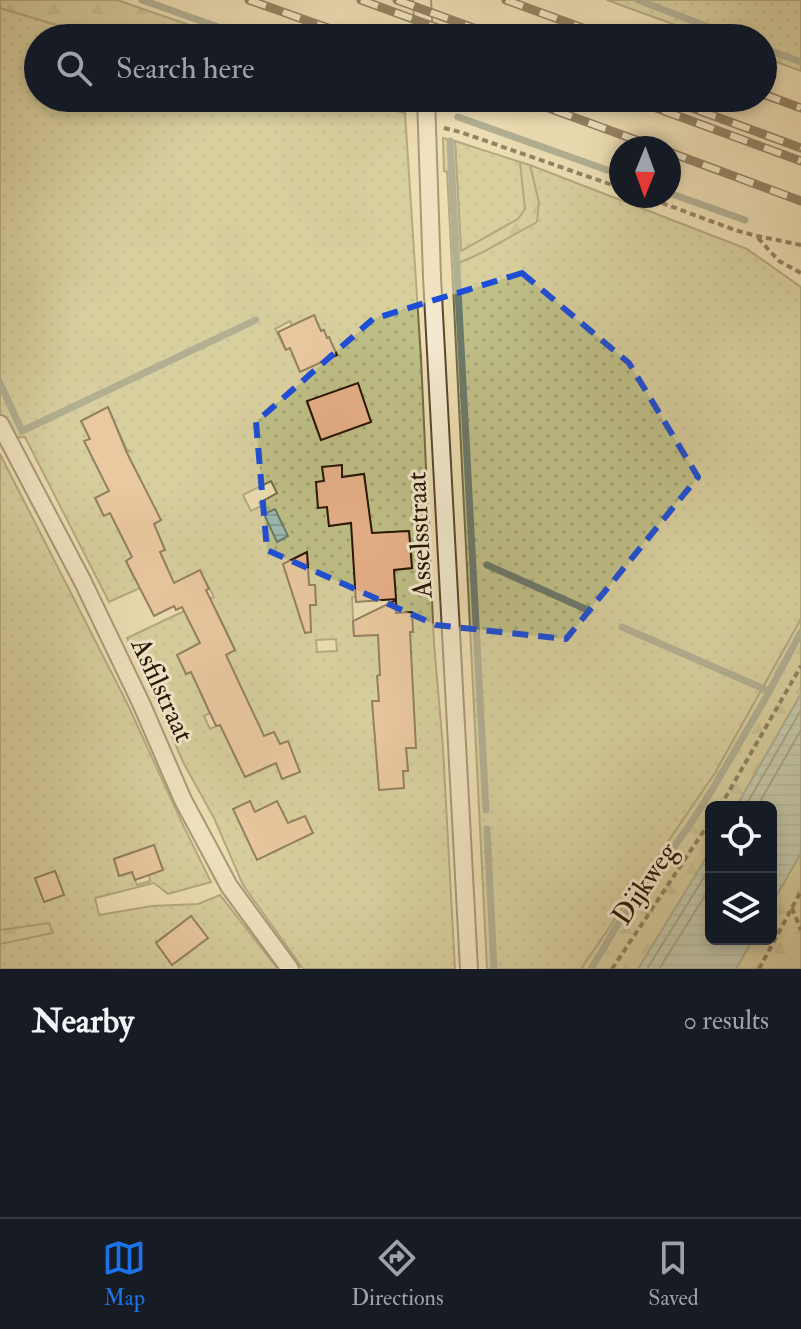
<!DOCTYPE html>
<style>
:root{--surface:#171b24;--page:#20242c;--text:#f1f3f6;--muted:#9ea1a6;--line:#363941;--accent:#1a73e8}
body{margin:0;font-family:"IM FELL Double Pica",serif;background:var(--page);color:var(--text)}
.controls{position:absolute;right:24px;bottom:24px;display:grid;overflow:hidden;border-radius:12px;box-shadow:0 4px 12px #0003}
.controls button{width:72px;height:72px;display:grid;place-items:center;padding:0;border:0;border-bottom:2px solid var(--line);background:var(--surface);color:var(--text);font:40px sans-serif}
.compass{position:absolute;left:609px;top:136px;width:72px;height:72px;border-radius:50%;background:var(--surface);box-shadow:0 4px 12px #0003;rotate:181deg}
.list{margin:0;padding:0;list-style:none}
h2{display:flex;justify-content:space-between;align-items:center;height:104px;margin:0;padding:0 32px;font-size:34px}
h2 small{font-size:26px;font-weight:400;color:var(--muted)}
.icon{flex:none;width:44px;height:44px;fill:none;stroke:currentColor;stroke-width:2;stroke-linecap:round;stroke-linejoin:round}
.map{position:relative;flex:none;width:801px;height:969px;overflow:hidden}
.search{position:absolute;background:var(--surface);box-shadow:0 4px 12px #0003;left:24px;right:24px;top:24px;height:88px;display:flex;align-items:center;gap:20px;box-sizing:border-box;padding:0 28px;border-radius:44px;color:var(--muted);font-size:30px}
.sheet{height:248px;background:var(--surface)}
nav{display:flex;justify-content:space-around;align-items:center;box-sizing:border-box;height:112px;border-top:2px solid var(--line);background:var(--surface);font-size:22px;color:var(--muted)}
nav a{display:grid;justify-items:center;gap:4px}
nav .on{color:var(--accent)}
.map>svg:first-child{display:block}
.green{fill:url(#green-dots);stroke:#746a44;stroke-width:2;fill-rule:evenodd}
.forest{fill:url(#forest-firs);stroke:#746a44;stroke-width:2}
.water{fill:url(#water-rules);stroke:#6c796a;stroke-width:2}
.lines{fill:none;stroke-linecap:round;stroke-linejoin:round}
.shore{stroke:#606858;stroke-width:2}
.stream{stroke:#6c796a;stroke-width:7}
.building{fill:#e7b189;stroke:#281500;stroke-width:2}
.minor-casing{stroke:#59472d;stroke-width:20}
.path{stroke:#281500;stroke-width:4;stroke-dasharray:6 4;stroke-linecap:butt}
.minor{stroke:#f3e9ce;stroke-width:16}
.rail-casing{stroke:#281500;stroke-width:9}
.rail{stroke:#f3e9ce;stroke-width:6;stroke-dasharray:18;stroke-linecap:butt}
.marked{fill:none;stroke:#1d4ed8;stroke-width:6;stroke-dasharray:16 10;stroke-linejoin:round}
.labels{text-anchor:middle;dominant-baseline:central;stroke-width:6;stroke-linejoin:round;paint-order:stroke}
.street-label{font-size:28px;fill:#281500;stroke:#f3e9ce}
</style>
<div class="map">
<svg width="801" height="969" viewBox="0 0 801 969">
<defs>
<pattern id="green-dots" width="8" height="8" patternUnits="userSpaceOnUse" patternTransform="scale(2)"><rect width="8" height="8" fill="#bfbf88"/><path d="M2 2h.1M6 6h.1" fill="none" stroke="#a4a374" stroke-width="1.8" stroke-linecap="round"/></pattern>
<pattern id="forest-firs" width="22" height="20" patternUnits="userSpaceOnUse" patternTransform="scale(2)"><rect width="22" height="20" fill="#bfbf88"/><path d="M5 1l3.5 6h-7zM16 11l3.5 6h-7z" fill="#a4a374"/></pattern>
<pattern id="water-rules" width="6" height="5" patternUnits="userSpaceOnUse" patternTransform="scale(2)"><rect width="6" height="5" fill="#99bbb0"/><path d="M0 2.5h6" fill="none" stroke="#84a096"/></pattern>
</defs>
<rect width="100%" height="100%" fill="#edddb3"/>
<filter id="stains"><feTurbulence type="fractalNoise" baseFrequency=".0025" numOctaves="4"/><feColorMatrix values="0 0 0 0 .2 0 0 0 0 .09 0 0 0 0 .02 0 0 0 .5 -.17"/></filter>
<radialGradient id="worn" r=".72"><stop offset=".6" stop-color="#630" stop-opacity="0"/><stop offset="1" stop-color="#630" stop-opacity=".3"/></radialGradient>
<!-- green -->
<g class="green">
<path d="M607,0h194v71l-38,-14v-19h-52z"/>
<path d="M0,8l57,17 52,13h-71v60h313l54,15 16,245 13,285 9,105 12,221h-152l-60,-84 -29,-67 -31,-56 -27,-63 -29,-61 87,-41 -14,-26 -55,26 -5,-9 -31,14 -84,-165 -25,1zM290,321l2,5 32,4v9l5,-1 8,17 -37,17 -10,-24 -5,1 -10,-20zM358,384l13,38 -50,18 -14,-38zM108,408l19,42 3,1 -33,16 -12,-26 5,-2 -9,-18zM341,465l1,12 22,-3 5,40 -40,11 -2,-18 -11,-25 8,-1 -1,-13zM271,481l6,12 -18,10 2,3 -10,5 -8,-16zM95,498l66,22 -38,19 -13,-26 -7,2zM409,531l3,37 -58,5 23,-32v-8zM162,543l3,6 -5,3 7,15 -25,12 -7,1 -9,-19zM307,552l2,33 6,1 1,19 -19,1 -14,-42zM395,594l1,19 17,19 -59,4 -2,-39zM217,612l18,38 -49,24 14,-31 -9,-19zM336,639l1,12 -20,1 -1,-12zM200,691l51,19 -41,19 -6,-13 6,-3zM274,732l6,12 8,-2 12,30 -18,7 -6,-16 -31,14 -14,-29 9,-5 2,4zM376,743l39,5h-9l2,22z"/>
<path d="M455,141l65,21 6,47 -8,10 -57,32z"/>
<path d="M530,165l217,84 54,38v332l-86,154 -134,196h-94l-35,-703 31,-14 56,-49z"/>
<path d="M0,454l127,249 56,122 28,57 -43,12 -14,-11 -59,15 4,17 53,-9 46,-2 22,-9 58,74h-278zM154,845l9,25 -14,5 1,6 -13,4 -5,-13 -13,4 -5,-17zM55,871l9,24 -28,-17zM191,917l-19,48 -16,-23z"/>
</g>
<!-- forest -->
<g class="forest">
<path d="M0,0h117l110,38h-118l-52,-13 -57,-17z"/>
<path d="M351,98h49l5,15z"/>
<path d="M443,138l12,3 6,110 57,-32 7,-10 -5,-47 10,3 9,38 -2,19 -54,30 -31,14 -5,-94 -3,-1z"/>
<path d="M801,619v75l-65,113h-25v43l-73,119h-57l134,-196z"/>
<path d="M801,853v116h-65l17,-30h18v-34z"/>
<path d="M49,923l4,10 -53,11v-14z"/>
</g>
<!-- water -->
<g class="water">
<path d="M275,509l13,27 -11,6 -13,-28z"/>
<path d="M801,694v159l-30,52v-98h-35z"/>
<path d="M711,850v89h42l-17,30h-98z"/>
</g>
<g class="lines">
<!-- shore -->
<g class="shore">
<path d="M745,807l56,-97"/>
<path d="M757,807l44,-77"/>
<path d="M647,969l64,-103"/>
<path d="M659,969l52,-83"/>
</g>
<!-- stream -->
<g class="stream">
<path d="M142,0l107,38"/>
<path d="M638,0l99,38"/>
<path d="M763,48l38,14"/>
<path d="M458,117l163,58"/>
<path d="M450,141l36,669"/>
<path d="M669,193l76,27"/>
<path d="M0,383l22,48 234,-111"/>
<path d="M487,565l103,46"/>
<path d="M622,627l147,64"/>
<path d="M487,829l7,140"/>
<path d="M591,969l27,-45 71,-98 23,-36 52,-89 37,-69"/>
</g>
</g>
<!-- building -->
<g class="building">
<path d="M314,315l7,16 3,-1 3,8 2,-1 8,18 -37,17 -10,-24 -4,2 -8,-18z"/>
<path d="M358,383l13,39 -50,18 -14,-39z"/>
<path d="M108,407l19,46 34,67 -7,4 11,26 -5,2 14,31 26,-13 9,19 -3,1 29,60 -9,5 38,81 10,-4 6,12 8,-3 12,31 -18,7 -6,-16 -31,14 -25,-52 -4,1 -25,-54 -5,2 -9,-19 23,-12 -18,-36 -6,3 -2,-4 -20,10 -28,-55 6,-4 -22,-44 -6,3 -9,-18 14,-7 -25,-50 6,-2 -9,-18z"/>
<path d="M342,465v12l22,-3 8,59 37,-2 3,37 -18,2 2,29 -40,3 -5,-79 -22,3 -2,-19 -9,1 -2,-26 8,-1 -2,-14z"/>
<path d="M307,552l2,33h6l1,20h-6l1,27 -6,1 -22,-69z"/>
<path d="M396,600v13l16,-1 1,20h-3l6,116h-10l2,23h-5l1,17 -25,2 -7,-89h7l-2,-25 3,-1 -2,-40 -24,1 -1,-15z"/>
<path d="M250,801l5,11 22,-11 11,22 17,-7 8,17 -56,27 -24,-51z"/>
<path d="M154,845l9,25 -28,10 -3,-8 -13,4 -5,-17z"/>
<path d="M55,871l9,24 -20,7 -9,-24z"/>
<path d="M191,916l17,22 -36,27 -16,-22z"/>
</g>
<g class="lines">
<defs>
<g id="minor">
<path d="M422,0l2,38"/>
<path d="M426,98l6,179 37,692"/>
<path d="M0,424l83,158 58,121 42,97 30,56 16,30 61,83"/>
</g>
</defs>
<!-- minor casing -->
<use href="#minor" class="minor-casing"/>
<!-- path -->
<g class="path">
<path d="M444,128l16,4 161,56"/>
<path d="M643,196l92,34 22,6 44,9"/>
<path d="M758,238l21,23 22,12"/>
<path d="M720,807l81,-141"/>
<path d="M792,908l9,22"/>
<path d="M612,969l99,-149"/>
<path d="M759,969l42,-78"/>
</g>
<!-- minor -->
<use href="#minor" class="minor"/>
<defs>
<g id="rail">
<path d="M249,0l107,38"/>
<path d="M361,0l104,38"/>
<path d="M397,0l104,38"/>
<path d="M506,0l104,38"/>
<path d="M763,94l38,14"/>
<path d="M521,98l137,50"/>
<path d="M629,98l172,63"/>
<path d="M665,98l136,50"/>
<path d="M669,152l132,49"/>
</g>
</defs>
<!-- rail casing -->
<use href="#rail" class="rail-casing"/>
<!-- rail -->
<use href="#rail" class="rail"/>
</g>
<!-- marked area -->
<path d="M0 0H801V969H0ZM522,273l107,90 69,114 -132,162 -130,-14 -169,-75 -11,-128 117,-103z" fill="#edddb3" fill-opacity=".55" fill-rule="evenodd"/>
<path class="marked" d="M522,273l107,90 69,114 -132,162 -130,-14 -169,-75 -11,-128 117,-103z"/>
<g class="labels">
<!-- street labels -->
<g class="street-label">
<text transform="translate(420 535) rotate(-93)">Asselsstraat</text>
<text transform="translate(162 690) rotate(65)">Asfilstraat</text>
<text transform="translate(645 884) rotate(-56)">Dijkweg</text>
</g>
</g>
<rect width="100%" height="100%" filter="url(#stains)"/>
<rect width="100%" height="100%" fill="url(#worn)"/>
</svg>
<div class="controls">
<button><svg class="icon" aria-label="locate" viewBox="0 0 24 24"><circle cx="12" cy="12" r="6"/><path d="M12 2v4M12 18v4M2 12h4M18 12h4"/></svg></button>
<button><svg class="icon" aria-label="layers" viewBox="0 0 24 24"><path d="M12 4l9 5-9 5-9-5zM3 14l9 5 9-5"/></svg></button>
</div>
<svg class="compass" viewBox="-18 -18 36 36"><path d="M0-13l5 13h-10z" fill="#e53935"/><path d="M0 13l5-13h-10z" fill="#9ea1a6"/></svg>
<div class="search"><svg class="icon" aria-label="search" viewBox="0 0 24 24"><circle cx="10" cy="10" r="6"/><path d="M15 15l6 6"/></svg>Search here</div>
</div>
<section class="sheet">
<h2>Nearby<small>0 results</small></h2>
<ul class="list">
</ul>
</section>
<nav>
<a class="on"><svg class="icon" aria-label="map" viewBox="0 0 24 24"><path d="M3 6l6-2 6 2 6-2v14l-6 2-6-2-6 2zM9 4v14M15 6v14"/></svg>Map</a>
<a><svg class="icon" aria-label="directions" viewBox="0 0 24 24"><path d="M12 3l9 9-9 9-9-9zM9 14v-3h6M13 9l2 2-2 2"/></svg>Directions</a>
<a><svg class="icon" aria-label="saved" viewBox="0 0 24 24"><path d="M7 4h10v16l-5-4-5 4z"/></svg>Saved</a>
</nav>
